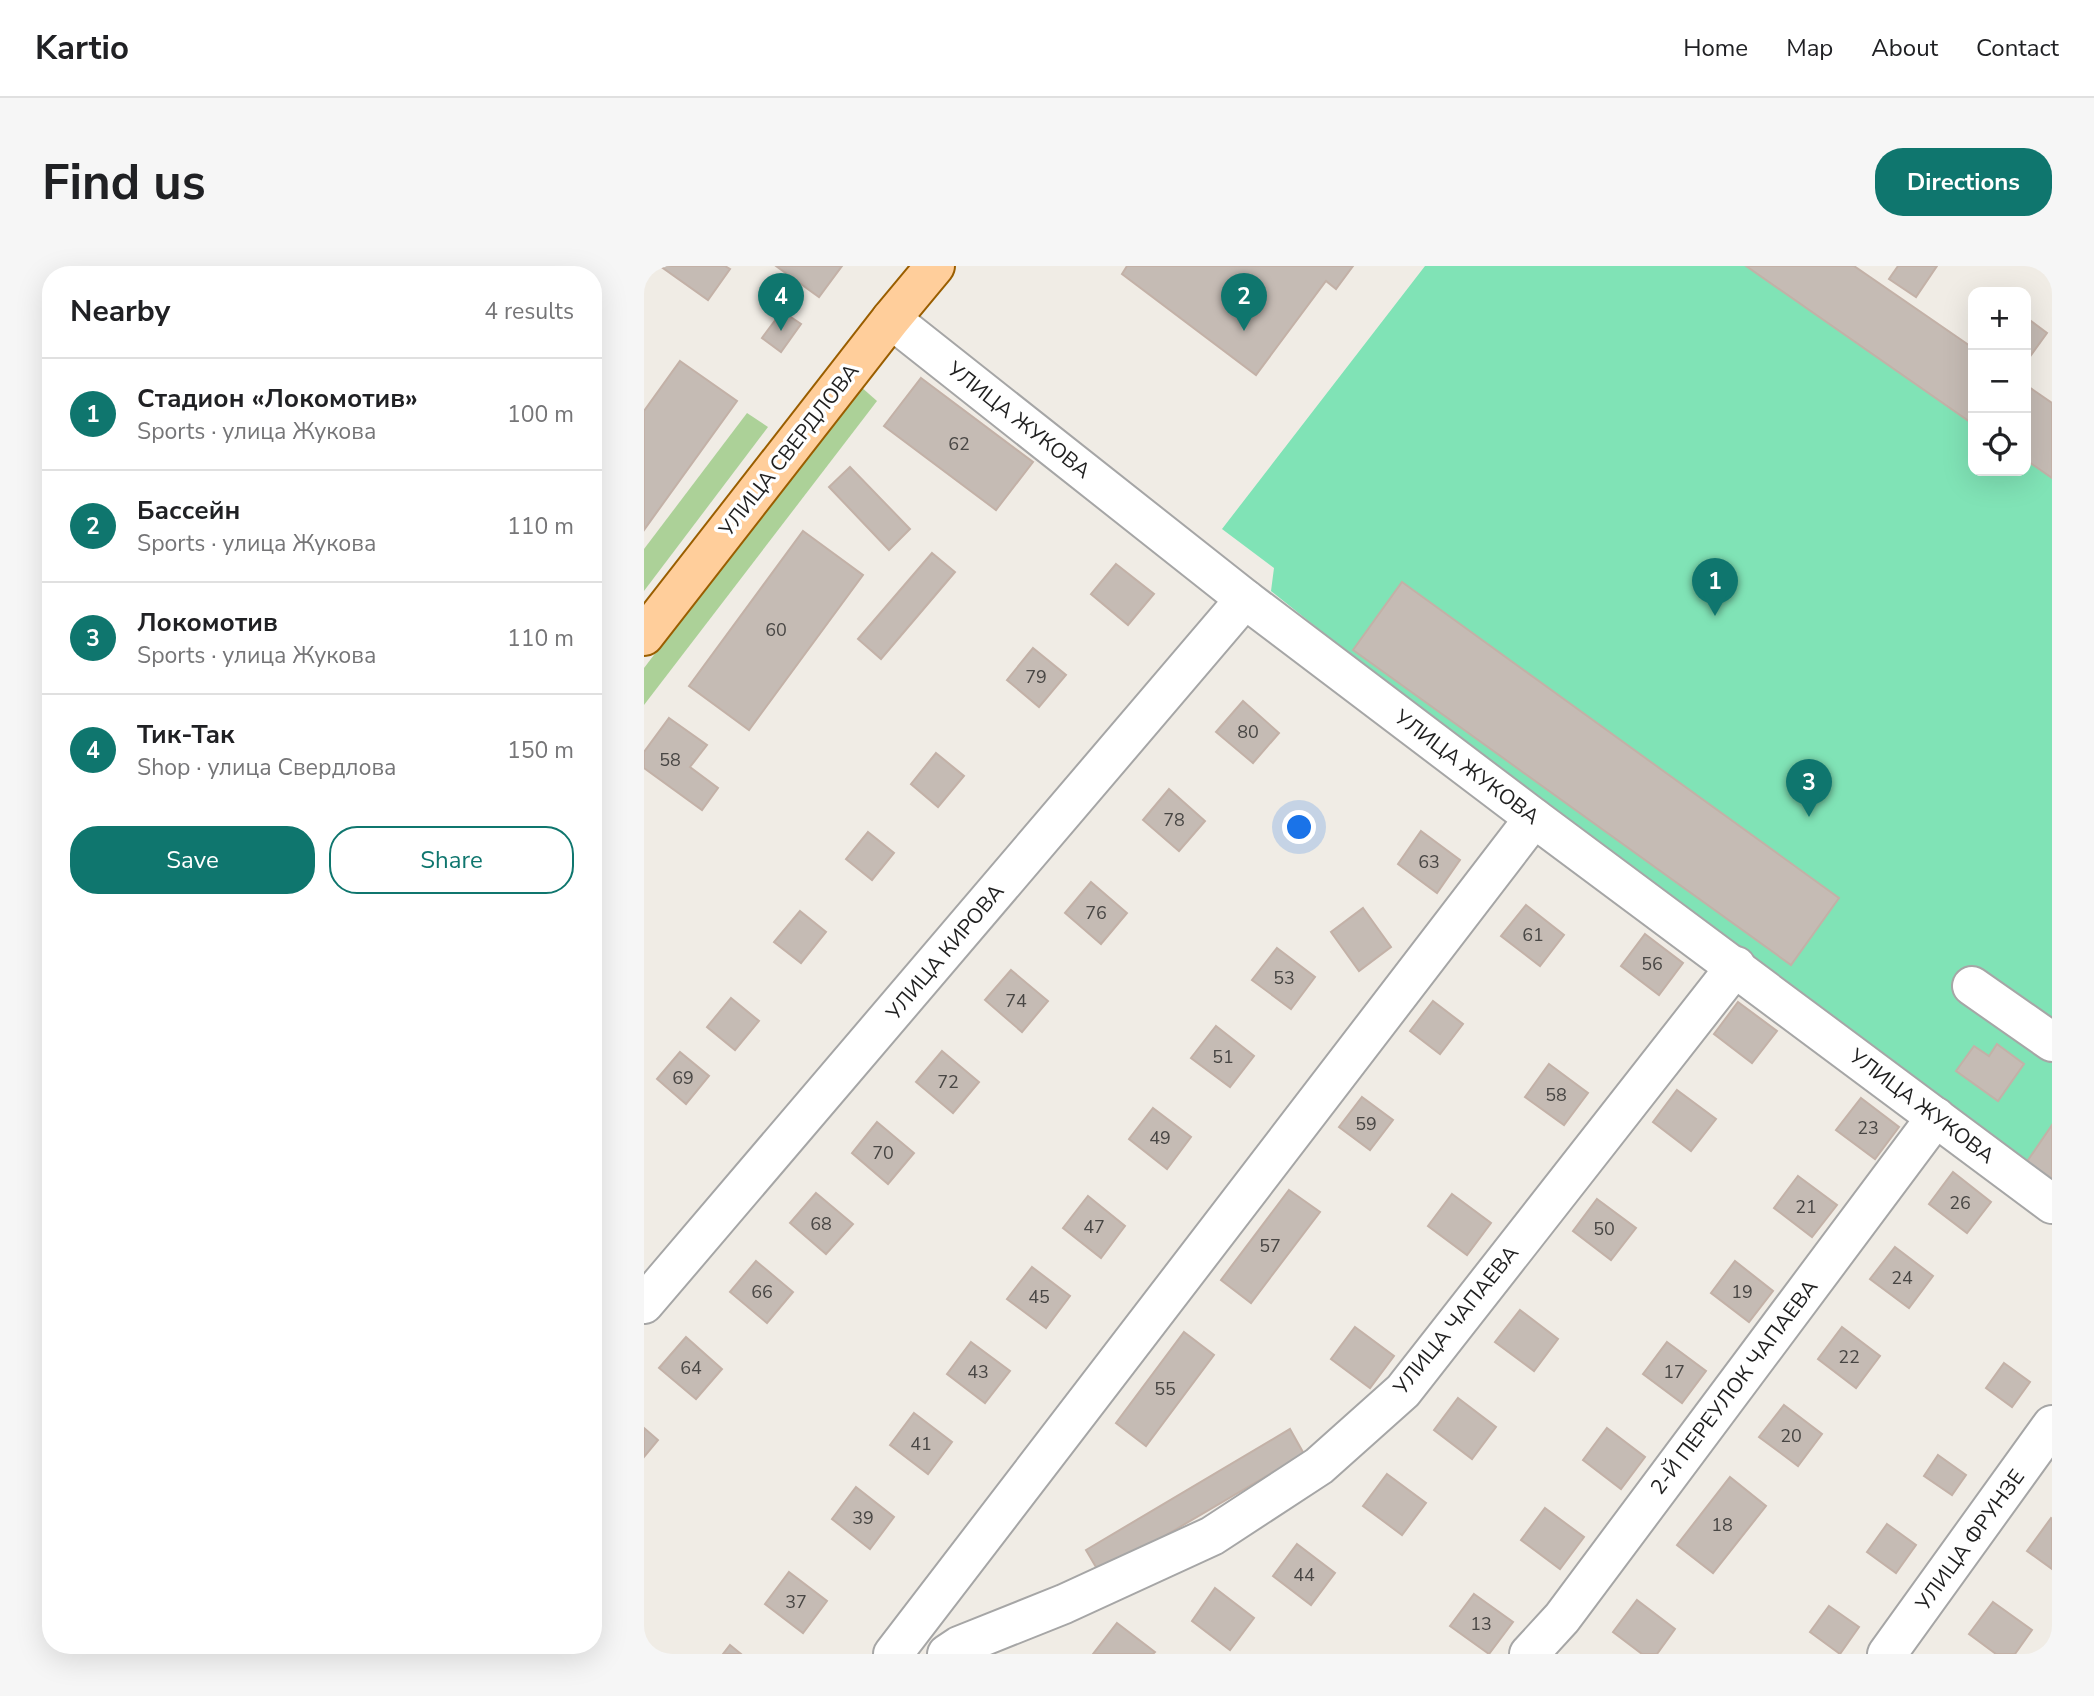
<!DOCTYPE html>
<meta charset="utf-8">
<style>
:root{--surface:#fff;--page:#f6f6f6;--text:#202124;--muted:#757577;--line:#e0e0e0;--accent:#0f766e}
body{margin:0;font-family:"Nunito Sans",sans-serif;background:var(--page);color:var(--text)}
.controls{position:absolute;right:21px;top:21px;display:grid;overflow:hidden;border-radius:14px;box-shadow:0 7px 28px #0002}
.controls button{width:63px;height:63px;display:grid;place-items:center;padding:0;border:0;border-bottom:2px solid var(--line);background:var(--surface);color:var(--text);font:35px sans-serif}
.you{position:absolute;left:656px;top:562px;width:24px;height:24px;margin:-18px;border:5px solid #fff;border-radius:50%;background:#1a73e8;box-shadow:0 0 0 10px #1a73e833}
.badge{display:grid;place-items:center;width:46px;height:46px;border-radius:50%;background:var(--accent);color:#fff;font-size:23px;font-weight:700}
.pin{position:absolute;translate:-50% -58px;filter:drop-shadow(0 2px 4px #0008)}
.pin::after{content:'';position:absolute;top:37px;width:24px;height:21px;background:inherit;clip-path:polygon(0 0,100% 0,50% 100%)}
.list{margin:0;padding:0;list-style:none}
h2{display:flex;justify-content:space-between;align-items:center;height:91px;margin:0;padding:0 28px;font-size:30px}
h2 small{font-size:23px;font-weight:400;color:var(--muted)}
.list li{display:grid;grid-template-columns:46px 1fr auto;gap:21px;align-items:center;box-sizing:border-box;height:112px;padding:0 28px;border-top:2px solid var(--line)}
.list b{display:block;font-size:26px;white-space:nowrap}
.list p{margin:0;font-size:23px;white-space:nowrap;color:var(--muted)}
.list em{font-size:23px;font-style:normal;color:var(--muted)}
.actions{display:flex;gap:14px;padding:21px 28px}
.actions a{flex:1;padding:16px 0;border:2px solid var(--accent);border-radius:28px;text-align:center;font-size:24px;color:var(--accent)}
.actions .main{background:var(--accent);color:#fff}
.icon{flex:none;width:38px;height:38px;fill:none;stroke:currentColor;stroke-width:2;stroke-linecap:round;stroke-linejoin:round}
.map{position:relative;flex:none;width:1408px;height:1388px;overflow:hidden;border-radius:28px}
header{display:flex;align-items:center;gap:42px;box-sizing:border-box;height:98px;padding:0 35px;background:var(--surface);border-bottom:2px solid var(--line)}
header strong{font-size:33px}
nav{display:flex;gap:38px;margin-inline-start:auto;font-size:24px}
.intro{display:flex;align-items:center;justify-content:space-between;box-sizing:border-box;height:168px;padding:0 42px}
h1{margin:0;font-size:49px}
.button{padding:18px 32px;border-radius:28px;background:var(--accent);color:#fff;font-size:24px;font-weight:700}
main{display:flex;gap:42px;padding:0 42px}
aside{flex:1;background:var(--surface);border-radius:28px;box-shadow:0 7px 28px #0002}
.map>svg:first-child{display:block}
.forest{fill:#acd198}
.pitch{fill:#80e3b6}
.building{fill:#c5bbb4;stroke:#c3b1a7;stroke-width:2}
.lines{fill:none;stroke-linecap:round;stroke-linejoin:round}
.minor-casing{stroke:#a6a6a6;stroke-width:42}
.major-casing{stroke:#9a5e00;stroke-width:42}
.minor{stroke:#fff;stroke-width:38}
.major{stroke:#ffce9b;stroke-width:38}
.labels{text-anchor:middle;dominant-baseline:central;stroke-width:7;stroke-linejoin:round;paint-order:stroke}
.number-label{font-size:18px;fill:#484644}
.street-label{font-size:21px;fill:#1f1f1f;stroke:#fff}
</style>
<header>
<strong>Kartio</strong>
<nav><a>Home</a><a>Map</a><a>About</a><a>Contact</a></nav>
</header>
<div class="intro"><h1>Find us</h1><a class="button">Directions</a></div>
<main>
<aside>
<h2>Nearby<small>4 results</small></h2>
<ul class="list">
<li><span class="badge">1</span><div><b>Стадион «Локомотив»</b><p>Sports · улица Жукова</p></div><em>100 m</em></li>
<li><span class="badge">2</span><div><b>Бассейн</b><p>Sports · улица Жукова</p></div><em>110 m</em></li>
<li><span class="badge">3</span><div><b>Локомотив</b><p>Sports · улица Жукова</p></div><em>110 m</em></li>
<li><span class="badge">4</span><div><b>Тик-Так</b><p>Shop · улица Свердлова</p></div><em>150 m</em></li>
</ul>
<div class="actions"><a class="main">Save</a><a>Share</a></div>
</aside>
<div class="map">
<svg width="1408" height="1388" viewBox="0 0 1408 1388">
<rect width="100%" height="100%" fill="#f0ece5"/>
<!-- forest -->
<g class="forest">
<path d="M216,120l17,15 -233,304v-37z"/>
<path d="M103,147l21,14 -124,164v-42z"/>
</g>
<!-- pitch -->
<path class="pitch" d="M781,0h429l119,82v123h53v-86l26,18v779l-701,-527 -80,-64 3,-23 -52,-39z"/>
<!-- building -->
<g class="building">
<path d="M16,0h65l5,3 -22,31z"/>
<path d="M132,0h66l-23,31z"/>
<path d="M483,0h226l-17,23 -10,-8 -70,94 -134,-101z"/>
<path d="M1102,0h108l119,82v76z"/>
<path d="M1254,0h39l-21,31 -27,-18z"/>
<path d="M138,45l19,13 -20,28 -19,-14z"/>
<path d="M1387,55l16,12 -21,29v-34z"/>
<path d="M36,95l57,40 -93,129v-119z"/>
<path d="M277,112l112,84 -37,48 -112,-84z"/>
<path d="M1382,119l26,18v75l-26,-18z"/>
<path d="M206,201l60,62 -21,21 -60,-63z"/>
<path d="M159,265l60,44 -114,155 -60,-44z"/>
<path d="M288,287l23,19 -74,87 -23,-20z"/>
<path d="M472,298l38,30 -26,31 -37,-31z"/>
<path d="M758,316l437,316 -48,67 -438,-315z"/>
<path d="M389,382l33,27 -27,32 -32,-27z"/>
<path d="M599,435l36,32 -26,30 -37,-31z"/>
<path d="M25,452l38,27 -17,22 28,21 -16,22 -58,-42v-16z"/>
<path d="M292,487l28,23 -26,31 -27,-23z"/>
<path d="M525,523l36,32 -26,30 -36,-31z"/>
<path d="M777,565l39,29 -23,33 -39,-29z"/>
<path d="M224,566l26,21 -22,27 -26,-21z"/>
<path d="M447,616l36,31 -26,31 -36,-31z"/>
<path d="M882,639l38,30 -24,31 -39,-30z"/>
<path d="M719,642l28,39 -32,24 -28,-39z"/>
<path d="M156,645l26,21 -25,31 -27,-21z"/>
<path d="M1001,668l38,29 -24,32 -38,-29z"/>
<path d="M633,682l38,29 -24,32 -39,-29z"/>
<path d="M367,704l37,31 -26,31 -37,-32z"/>
<path d="M87,732l28,23 -24,29 -28,-23z"/>
<path d="M789,735l30,23 -23,30 -30,-23z"/>
<path d="M1094,736l39,29 -25,32 -38,-29z"/>
<path d="M572,760l38,30 -24,31 -39,-29z"/>
<path d="M1353,778l27,20 -26,37 -42,-30 18,-25 15,10z"/>
<path d="M298,785l37,31 -26,31 -37,-31z"/>
<path d="M36,786l29,24 -23,28 -29,-25z"/>
<path d="M905,798l39,29 -24,32 -39,-28z"/>
<path d="M1033,824l39,29 -25,32 -38,-29z"/>
<path d="M718,831l31,23 -23,30 -31,-23z"/>
<path d="M1217,832l38,29 -24,32 -39,-29z"/>
<path d="M509,842l38,29 -24,32 -38,-30z"/>
<path d="M233,856l37,31 -26,31 -36,-31z"/>
<path d="M1408,859v57l-26,-19z"/>
<path d="M1309,906l38,30 -24,31 -38,-29z"/>
<path d="M1154,910l39,29 -25,32 -38,-29z"/>
<path d="M645,924l31,22 -69,91 -30,-23z"/>
<path d="M172,927l37,31 -27,30 -36,-31z"/>
<path d="M808,928l39,29 -24,32 -39,-29z"/>
<path d="M444,930l37,30 -24,32 -38,-30z"/>
<path d="M953,933l39,29 -25,32 -38,-29z"/>
<path d="M1251,981l38,29 -24,32 -39,-29z"/>
<path d="M112,995l37,31 -26,31 -37,-31z"/>
<path d="M1091,995l38,30 -24,31 -38,-29z"/>
<path d="M388,1001l38,29 -24,32 -39,-29z"/>
<path d="M876,1044l38,29 -24,32 -39,-29z"/>
<path d="M711,1061l39,29 -24,32 -39,-29z"/>
<path d="M1198,1061l38,29 -24,32 -38,-29z"/>
<path d="M540,1066l30,23 -68,91 -30,-23z"/>
<path d="M42,1071l36,32 -26,30 -37,-31z"/>
<path d="M327,1076l39,29 -25,32 -38,-29z"/>
<path d="M1023,1076l39,29 -24,32 -39,-29z"/>
<path d="M1360,1097l26,19 -18,25 -26,-19z"/>
<path d="M814,1132l38,29 -24,32 -38,-29z"/>
<path d="M1140,1139l38,29 -24,32 -39,-29z"/>
<path d="M270,1147l38,29 -24,32 -38,-29z"/>
<path d="M0,1162l14,12 -14,17z"/>
<path d="M963,1162l38,29 -24,32 -38,-29z"/>
<path d="M646,1163l14,25 -204,120 -14,-24z"/>
<path d="M1294,1189l28,20 -14,20 -28,-19z"/>
<path d="M743,1208l39,29 -24,32 -39,-29z"/>
<path d="M1086,1211l36,29 -53,67 -36,-28z"/>
<path d="M212,1221l38,30 -24,32 -38,-30z"/>
<path d="M901,1242l39,29 -24,32 -39,-29z"/>
<path d="M1407,1252l1,1v50l-25,-18z"/>
<path d="M1243,1258l29,21 -20,28 -29,-21z"/>
<path d="M653,1278l38,29 -24,32 -38,-29z"/>
<path d="M145,1306l38,29 -24,32 -38,-29z"/>
<path d="M571,1322l39,30 -24,32 -38,-29z"/>
<path d="M830,1328l39,28 -24,32 -39,-28z"/>
<path d="M993,1334l38,29 -18,25h-15l-29,-22z"/>
<path d="M1349,1336l39,28 -17,24h-19l-27,-20z"/>
<path d="M1185,1340l30,21 -19,27 -30,-22z"/>
<path d="M473,1357l38,29 -2,2h-60z"/>
<path d="M86,1379l11,9h-18z"/>
</g>
<g class="lines">
<defs>
<g id="minor">
<path d="M247,53l354,280 289,219 518,386"/>
<path d="M1328,720l80,56"/>
<path d="M0,1038l601,-705"/>
<path d="M249,1388l641,-836"/>
<path d="M303,1388l12,-8 105,-42 148,-68 107,-70 84,-75 333,-425"/>
<path d="M885,1388l33,-36 374,-501"/>
<path d="M1243,1388l165,-229"/>
</g>
<path id="major" d="M0,370l247,-317 44,-53"/>
</defs>
<!-- minor casing -->
<use href="#minor" class="minor-casing"/>
<!-- major casing -->
<use href="#major" class="major-casing"/>
<!-- minor -->
<use href="#minor" class="minor"/>
<!-- major -->
<use href="#major" class="major"/>
</g>
<g class="labels">
<!-- number labels -->
<g class="number-label">
<text x="315" y="178">62</text>
<text x="132" y="364">60</text>
<text x="392" y="411">79</text>
<text x="604" y="466">80</text>
<text x="26" y="494">58</text>
<text x="530" y="554">78</text>
<text x="785" y="596">63</text>
<text x="452" y="647">76</text>
<text x="889" y="669">61</text>
<text x="1008" y="698">56</text>
<text x="640" y="712">53</text>
<text x="372" y="735">74</text>
<text x="579" y="791">51</text>
<text x="39" y="812">69</text>
<text x="304" y="816">72</text>
<text x="912" y="829">58</text>
<text x="722" y="858">59</text>
<text x="1224" y="862">23</text>
<text x="516" y="872">49</text>
<text x="239" y="887">70</text>
<text x="1316" y="937">26</text>
<text x="1162" y="941">21</text>
<text x="177" y="958">68</text>
<text x="450" y="961">47</text>
<text x="960" y="963">50</text>
<text x="626" y="980">57</text>
<text x="1258" y="1012">24</text>
<text x="118" y="1026">66</text>
<text x="1098" y="1026">19</text>
<text x="395" y="1031">45</text>
<text x="1205" y="1091">22</text>
<text x="47" y="1102">64</text>
<text x="334" y="1106">43</text>
<text x="1030" y="1106">17</text>
<text x="521" y="1123">55</text>
<text x="1147" y="1170">20</text>
<text x="277" y="1178">41</text>
<text x="219" y="1252">39</text>
<text x="1078" y="1259">18</text>
<text x="660" y="1309">44</text>
<text x="152" y="1336">37</text>
<text x="837" y="1358">13</text>
</g>
<!-- street labels -->
<g class="street-label">
<text transform="translate(375 154) rotate(38)">УЛИЦА ЖУКОВА</text>
<text transform="translate(145 184) rotate(-52)">УЛИЦА СВЕРДЛОВА</text>
<text transform="translate(823 501) rotate(37)">УЛИЦА ЖУКОВА</text>
<text transform="translate(301 686) rotate(-50)">УЛИЦА КИРОВА</text>
<text transform="translate(1278 840) rotate(37)">УЛИЦА ЖУКОВА</text>
<text transform="translate(812 1054) rotate(-51)">УЛИЦА ЧАПАЕВА</text>
<text transform="translate(1090 1121) rotate(-53)">2-Й ПЕРЕУЛОК ЧАПАЕВА</text>
<text transform="translate(1326 1274) rotate(-54)">УЛИЦА ФРУНЗЕ</text>
</g>
</g>
</svg>
<div class="controls">
<button>+</button>
<button>−</button>
<button><svg class="icon" aria-label="locate" viewBox="0 0 24 24"><circle cx="12" cy="12" r="6"/><path d="M12 2v4M12 18v4M2 12h4M18 12h4"/></svg></button>
</div>
<div class="you"></div>
<div class="pin badge" style="left:1071px;top:350px">1</div>
<div class="pin badge" style="left:600px;top:65px">2</div>
<div class="pin badge" style="left:1165px;top:551px">3</div>
<div class="pin badge" style="left:137px;top:65px">4</div>
</div>
</main>
